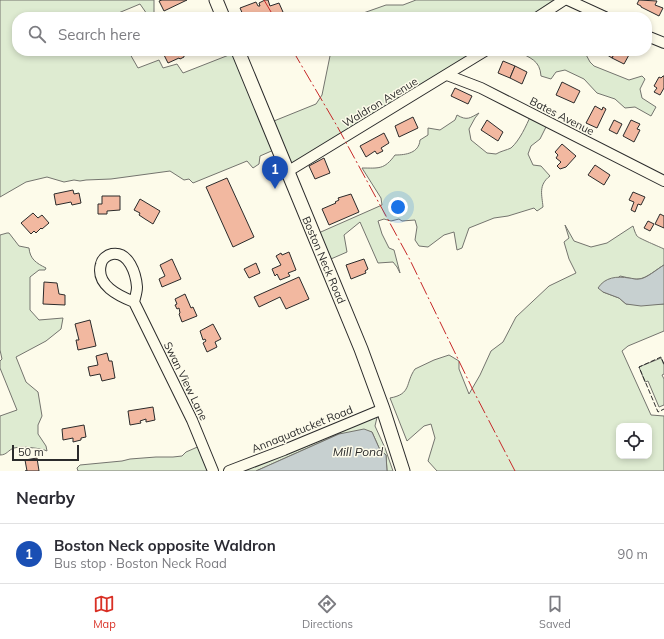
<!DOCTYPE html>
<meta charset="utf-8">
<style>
:root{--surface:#fff;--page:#f7f7f7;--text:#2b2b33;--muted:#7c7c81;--line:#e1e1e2;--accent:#d93025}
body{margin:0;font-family:Mulish,sans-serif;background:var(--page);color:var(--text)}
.controls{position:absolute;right:12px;bottom:12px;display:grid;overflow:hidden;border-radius:8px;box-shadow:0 2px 6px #0003}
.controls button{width:36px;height:36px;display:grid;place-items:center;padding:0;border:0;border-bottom:1px solid var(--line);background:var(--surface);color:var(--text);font:20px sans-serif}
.scale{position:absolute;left:12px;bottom:10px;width:67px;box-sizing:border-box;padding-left:4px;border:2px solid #2b2b2b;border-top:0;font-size:11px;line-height:14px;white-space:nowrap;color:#2b2b2b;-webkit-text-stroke:3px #fdfbea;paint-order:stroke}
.you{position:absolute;left:398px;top:207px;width:14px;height:14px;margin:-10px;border:3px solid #fff;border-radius:50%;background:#1a73e8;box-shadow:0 0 0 6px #1a73e833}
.badge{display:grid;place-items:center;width:26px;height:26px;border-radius:50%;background:var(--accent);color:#fff;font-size:13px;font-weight:700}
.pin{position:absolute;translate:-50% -33px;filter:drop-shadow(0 1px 2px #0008)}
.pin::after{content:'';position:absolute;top:21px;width:14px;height:12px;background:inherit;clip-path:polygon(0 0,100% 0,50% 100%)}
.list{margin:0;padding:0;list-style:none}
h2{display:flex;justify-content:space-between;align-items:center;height:52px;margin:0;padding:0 16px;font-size:17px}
h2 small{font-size:13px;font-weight:400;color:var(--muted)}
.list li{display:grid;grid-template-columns:26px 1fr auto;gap:12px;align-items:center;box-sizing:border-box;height:60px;padding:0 16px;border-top:1px solid var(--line)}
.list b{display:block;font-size:15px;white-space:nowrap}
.list p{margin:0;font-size:13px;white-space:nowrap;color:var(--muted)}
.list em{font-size:13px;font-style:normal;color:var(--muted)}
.icon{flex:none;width:22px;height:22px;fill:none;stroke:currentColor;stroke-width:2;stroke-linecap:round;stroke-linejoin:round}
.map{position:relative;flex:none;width:664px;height:471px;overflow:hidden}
.search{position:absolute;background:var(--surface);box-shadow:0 2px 6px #0003;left:12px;right:12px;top:12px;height:44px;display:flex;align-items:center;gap:10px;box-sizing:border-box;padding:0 14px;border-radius:16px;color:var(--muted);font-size:15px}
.sheet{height:112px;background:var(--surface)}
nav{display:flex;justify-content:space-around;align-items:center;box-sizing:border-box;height:56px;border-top:1px solid var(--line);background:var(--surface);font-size:11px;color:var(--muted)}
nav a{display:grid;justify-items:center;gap:2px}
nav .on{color:var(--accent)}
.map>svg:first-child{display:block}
.green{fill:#deebd1;stroke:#74746e;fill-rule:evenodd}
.water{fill:#c7d0d0;stroke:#74746e}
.building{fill:#f2b8a0;stroke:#2b2b2b}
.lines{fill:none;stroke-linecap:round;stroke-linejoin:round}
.minor-casing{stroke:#2b2b2b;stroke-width:12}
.major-casing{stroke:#2b2b2b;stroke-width:15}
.minor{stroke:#fdfbea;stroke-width:10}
.major{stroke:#fdfbea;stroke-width:13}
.fence{stroke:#2b2b2b;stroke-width:1;stroke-dasharray:5 2;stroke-linecap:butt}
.power{stroke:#c62828;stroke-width:1;stroke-dasharray:14 3 2 3;stroke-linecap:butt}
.labels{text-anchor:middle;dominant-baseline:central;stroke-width:3;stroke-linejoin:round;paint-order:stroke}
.street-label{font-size:11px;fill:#2b2b2b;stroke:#fdfbea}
.water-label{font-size:12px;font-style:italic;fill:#2b2b2b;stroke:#fdfbea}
</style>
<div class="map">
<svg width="664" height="471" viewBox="0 0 664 471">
<rect width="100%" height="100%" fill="#fdfbea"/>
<!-- green -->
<g class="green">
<path d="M0,0h154v14l-5,3 -9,-13 -24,10 1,3h-100v34h109l4,3 8,14 21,-8 4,8 14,-4 6,9 51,-20 35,70 47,-19 6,-9 9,-44h152l-191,117 -16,-19 -16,7 -1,8 -6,4 -6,-7 -54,22 -4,-4 -5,1 -14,-9 -59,8 -25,1 -6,1 -6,-1 -10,2 -17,-5 -21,5 -26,15z"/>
<path d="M416,0h148l-27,17h-185l34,-12h17z"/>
<path d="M517,51h67l6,11 4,4 35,14 13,-4 3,3 -5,10 2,9 14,9 -5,9 -16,-9 -10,1 -10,-9 -18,-6 -13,-14 -19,-9 -9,2 -5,7 -10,-3c-1,-16 -11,-18 -24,-25z"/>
<path d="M479,113l-4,5 -6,11 2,11 16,13 9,1c5,-3 11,-4 15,-6 9,-8 15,-22 20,-33l16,10 -7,14 -9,7 -3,8 5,11 8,1 9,10c-12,9 -8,19 -7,31l-6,4 -3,-3 -26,8 -14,2 -25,10 -7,20 -5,2 -3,-18 -10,3 -16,12 -9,-1 -4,-6 2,-13 -2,-7 -13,1 -3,-2 -8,2 -7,-2 -6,2 4,13 7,14 5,2 6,23 -3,-6 -4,-5 -15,1 -18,-41 -16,13 3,17 -23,10 -10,-27 68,-30 -1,-7 -19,-30c17,0 22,2 33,-13 11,0 24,-2 25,-15l8,-5v-7l12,2 15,-10 2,-5c10,6 13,3 22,-2z"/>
<path d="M565,225l9,16 17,6 16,-4 26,-17c1,3 2,7 4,10 1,2 23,11 27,13v16c-7,4 -17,13 -25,14 -5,1 -13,-2 -19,-3l-17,16 16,6 7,6h38v27l-36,15 -6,5 29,64 13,1v55h-227l-9,-10 7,-23 -4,-14 -7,2 -17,15 -17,-43c22,-4 15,-15 25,-29l19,-9 15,-5 10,6v8l10,25 11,-19 11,-24 12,-9 13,-25 33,-31 27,-13 -7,-14 -5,-17 5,-4zM619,426h30v30h-30z"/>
<path d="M7,233h2l10,13 10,2c1,11 7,15 17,20l-1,2h-6l-9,7v33l9,10 24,-2 -2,11 -15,12 -30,16 10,25 12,10 4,24 -4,9v9l8,12 1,5c-6,-3 -26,-5 -33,-3 -6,2 -7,7 -14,7v-39l17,-6 -17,-42v-7l2,-2 -2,-9v-115z"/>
<path d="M661,358l3,7v9l-2,1 2,4v26l-5,2 -11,-26 -3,1 -6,-15z"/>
<path d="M378,413l-3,13 10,22 8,23h-6l-1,-16 -6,-5 -8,-18 -33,2 -83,37h-30z"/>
<path d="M202,445l12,26h-136l-1,-3 3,-3 42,-4 8,-2 26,-2h17l9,-1 4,-4z"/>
</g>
<!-- water -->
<g class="water">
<path d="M664,265v39l-23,2 -15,-2 -7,-6 -16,-6 -5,-4c7,-11 19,-12 31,-10 3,0 7,2 10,1 7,0 18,-10 25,-14z"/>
<path d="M364,429l8,3 8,18 6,5 1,16h-131l83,-37z"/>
</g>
<!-- building -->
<g class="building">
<path d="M162,0h25l-23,11 -5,-10z"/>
<path d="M265,0h3l2,6 9,-3 4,9 -10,5h-29l-4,-9 16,-6 2,4h2l-1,-3z"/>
<path d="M639,0l18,1 -2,4 8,3 -4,8 -18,-9v-1l-4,-2z"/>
<path d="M168,51h17l1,3 -2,1v2l-4,2 -1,-1 -11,5 -5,-10z"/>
<path d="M601,51h15l-4,7z"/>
<path d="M616,51h11l3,2 -6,11 -12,-6z"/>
<path d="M503,61l12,5 -5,12 -12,-5z"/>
<path d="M515,66l12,6 -5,12 -12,-6z"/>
<path d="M663,76h1v12l-4,7 -6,-3 3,-4 -3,-2 5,-9 2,1z"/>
<path d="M562,82l18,9 -6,12 -18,-8z"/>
<path d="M455,88l17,8 -4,8 -17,-8z"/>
<path d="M595,106l7,4 1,-3 3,2 -9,19 -11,-5z"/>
<path d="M413,117l5,11 -19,9 -4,-11z"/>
<path d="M487,120l16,12 -5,9 -17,-11z"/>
<path d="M614,120l8,4 -5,10 -8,-4z"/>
<path d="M631,120l9,4 -3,5 3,1 -6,12 -11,-6z"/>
<path d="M384,133l5,10 -8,5 2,3 -6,3 -2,-3 -9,6 -6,-11z"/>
<path d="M562,144l14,12 -10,11 -6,2 -3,-3 4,-4 -5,-4 2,-3 -3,-3z"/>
<path d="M324,158l6,15 -15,6 -6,-13z"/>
<path d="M595,165l15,10 -6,10 -16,-10z"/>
<path d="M227,178l27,59 -21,10 -27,-60z"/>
<path d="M73,190l1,4 5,-1 2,10 -9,2 -1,-3 -15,3 -2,-11z"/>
<path d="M633,192l12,5 -4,8 -3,-1 -3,8 -4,-2 3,-8 -5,-2z"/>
<path d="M351,194l8,18 -30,13 -7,-16 14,-6 -1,-1 4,-2 -1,-2z"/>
<path d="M102,196h18v14l-13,1v3h-9v-10h4z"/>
<path d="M140,199l20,12 -7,13 -8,-5 -6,-4 1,-2 -6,-3z"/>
<path d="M33,213l5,5 4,-3 7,8 -7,6 -1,-1 -5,5 -2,-2 -3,3 -10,-11z"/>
<path d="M660,214l4,2v12l-9,-4z"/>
<path d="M648,221l6,3 -4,7 -6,-3z"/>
<path d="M289,252l7,18 -8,3 2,3 -10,4 -3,-6 -2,2 -3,-7 9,-4 -5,-9 5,-3 1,2z"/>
<path d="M172,259l9,20 -19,8 -3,-8 6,-3 -5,-11z"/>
<path d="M364,259l4,10 -3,2 1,2 -15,6 -5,-14z"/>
<path d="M256,263l4,10 -11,5 -5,-9z"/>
<path d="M299,277l10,22 -23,10 -6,-12 -21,10 -5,-10z"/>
<path d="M44,282l13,1 2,11 6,1v10l-22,-1z"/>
<path d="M185,294l6,14 2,-1 4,9 -15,6 -3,-8 1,-1 -1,-5 -2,1 -2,-4 2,-1 -2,-5z"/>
<path d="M90,320l6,26 -18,4 -2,-10h3l-4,-16z"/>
<path d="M213,324l8,15 -6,3 2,5 -10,5 -4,-9 3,-2 -1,-2 -2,1 -3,-9z"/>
<path d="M107,353l2,8h3l3,17 -13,3 -2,-7 -10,2 -2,-9 10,-2 -2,-9z"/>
<path d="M153,407l2,13 -9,2v-3l-6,2 1,2 -11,2 -2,-14z"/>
<path d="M84,425l2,12 -5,1v2l-8,2v-4l-10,2 -1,-11z"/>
<path d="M37,458l2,13h-14h2l-2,-11z"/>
</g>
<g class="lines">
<defs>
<g id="minor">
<path d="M568,0l37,17"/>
<path d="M538,17l26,-17"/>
<path d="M647,36l17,7"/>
<path d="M447,75l34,13 183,93"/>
<path d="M287,172l198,-121"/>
<path d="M134,302c-15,-6 -39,-17 -33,-38 1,-5 6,-9 11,-10 17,-3 24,20 25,33 0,5 -2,11 -3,15l58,118 21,51"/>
<path d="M229,471l55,-21 99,-41"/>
</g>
<g id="major">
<path d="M216,0l7,17"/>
<path d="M238,51l123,298 22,60 20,62"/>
</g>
</defs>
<!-- minor casing -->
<use href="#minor" class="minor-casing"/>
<!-- major casing -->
<use href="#major" class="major-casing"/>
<!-- minor -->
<use href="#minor" class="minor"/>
<!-- major -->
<use href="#major" class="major"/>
<!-- fence -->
<path class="fence" d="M664,364l-3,-7 -22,10 19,45 6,-3"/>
<!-- power -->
<g class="power">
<path d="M264,0l10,17"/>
<path d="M293,51l44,75 73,134 63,130 42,81"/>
</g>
</g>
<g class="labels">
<!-- street labels -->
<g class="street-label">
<text transform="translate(380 102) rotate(-31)">Waldron Avenue</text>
<text transform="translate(562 116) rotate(27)">Bates Avenue</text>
<text transform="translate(324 260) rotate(67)">Boston Neck Road</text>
<text transform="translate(186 381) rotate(64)">Swan View Lane</text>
<text transform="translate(302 429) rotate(-22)">Annaquatucket Road</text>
</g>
<!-- water labels -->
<g class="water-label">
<text x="358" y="451">Mill Pond</text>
</g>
</g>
</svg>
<div class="controls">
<button><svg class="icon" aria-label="locate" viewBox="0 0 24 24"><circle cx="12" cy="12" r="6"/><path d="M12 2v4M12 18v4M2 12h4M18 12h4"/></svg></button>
</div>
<div class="scale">50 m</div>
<div class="you"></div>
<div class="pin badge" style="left:275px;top:189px;background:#1a4fb4">1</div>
<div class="search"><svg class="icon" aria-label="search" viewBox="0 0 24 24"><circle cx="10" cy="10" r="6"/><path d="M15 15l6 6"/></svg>Search here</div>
</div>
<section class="sheet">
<h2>Nearby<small></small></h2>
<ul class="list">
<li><span class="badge" style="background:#1a4fb4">1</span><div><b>Boston Neck opposite Waldron</b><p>Bus stop · Boston Neck Road</p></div><em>90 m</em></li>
</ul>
</section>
<nav>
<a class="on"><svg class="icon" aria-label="map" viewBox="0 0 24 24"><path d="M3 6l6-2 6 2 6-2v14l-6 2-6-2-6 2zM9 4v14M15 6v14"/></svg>Map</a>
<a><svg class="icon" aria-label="directions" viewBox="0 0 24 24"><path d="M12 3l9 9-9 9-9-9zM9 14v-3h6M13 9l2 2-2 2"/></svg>Directions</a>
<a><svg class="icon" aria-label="saved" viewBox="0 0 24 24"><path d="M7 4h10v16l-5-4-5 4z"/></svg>Saved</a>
</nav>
